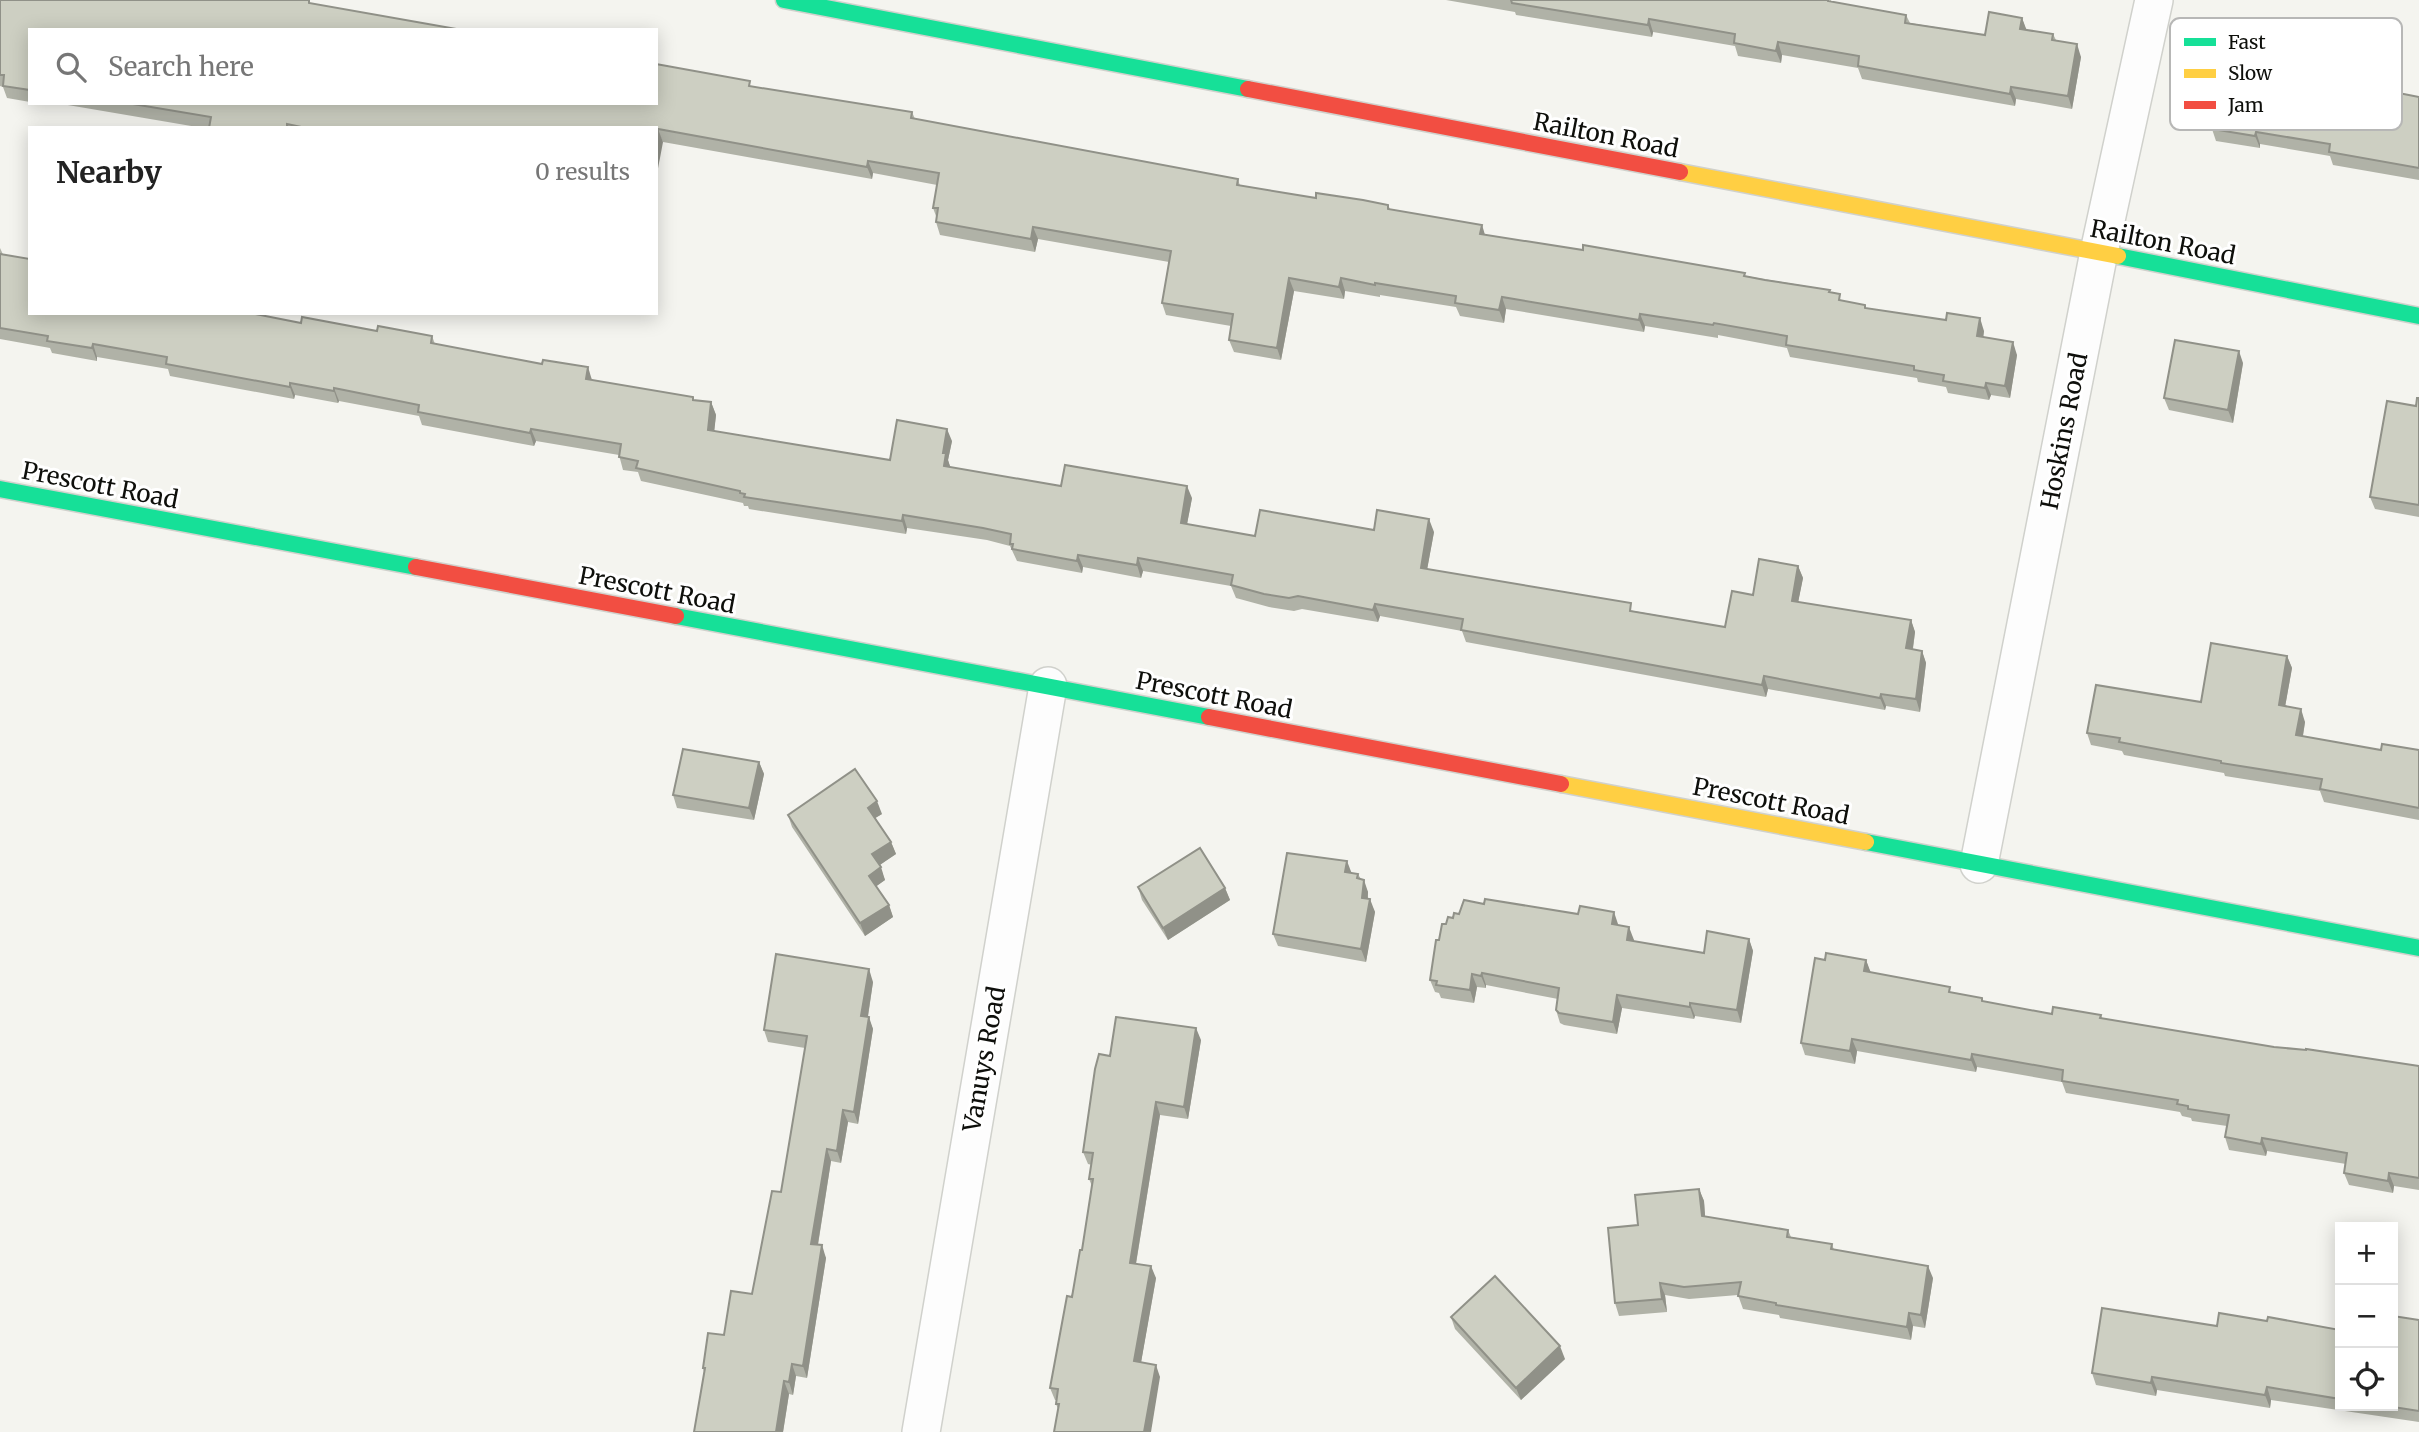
<!DOCTYPE html>
<meta charset="utf-8">
<style>
:root{--surface:#fff;--page:#f2f2f2;--text:#222;--muted:#767676;--line:#e0e0e0}
body{margin:0;font-family:Merriweather,serif;background:var(--page);color:var(--text)}
.controls{position:absolute;right:21px;bottom:21px;display:grid;overflow:hidden;border-radius:0px;box-shadow:0 4px 18px #0003}
.controls button{width:63px;height:63px;display:grid;place-items:center;padding:0;border:0;border-bottom:2px solid var(--line);background:var(--surface);color:var(--text);font:35px sans-serif}
.list{margin:0;padding:0;list-style:none}
h2{display:flex;justify-content:space-between;align-items:center;height:91px;margin:0;padding:0 28px;font-size:30px}
h2 small{font-size:23px;font-weight:400;color:var(--muted)}
.icon{flex:none;width:38px;height:38px;fill:none;stroke:currentColor;stroke-width:2;stroke-linecap:round;stroke-linejoin:round}
.map{position:relative;flex:none;width:2419px;height:1432px;overflow:hidden}
.search{position:absolute;background:var(--surface);box-shadow:0 4px 18px #0003;left:28px;top:28px;width:630px;height:77px;display:flex;align-items:center;gap:18px;box-sizing:border-box;padding:0 24px;border-radius:0px;color:var(--muted);font-size:26px}
.panel{position:absolute;background:var(--surface);box-shadow:0 4px 18px #0003;left:28px;top:126px;width:630px;height:189px;border-radius:0px}
.map>svg:first-child{display:block}
.lines{fill:none;stroke-linecap:round;stroke-linejoin:round}
.street-casing{stroke:#d0d1cc;stroke-width:40}
.fast-casing{stroke:#d0d1cc;stroke-width:19}
.slow-casing{stroke:#d0d1cc;stroke-width:19}
.jam-casing{stroke:#d0d1cc;stroke-width:19}
.street{stroke:#fdfdfd;stroke-width:37}
.fast{stroke:#16e098;stroke-width:16}
.slow{stroke:#ffcf43;stroke-width:16}
.jam{stroke:#f24e42;stroke-width:16}
.wall{fill:#b0b2a7}
.shaded-wall{fill:#909188}
.building{fill:#cdcfc2;stroke:#909188;stroke-width:2}
.labels{text-anchor:middle;dominant-baseline:central;stroke-width:6;stroke-linejoin:round;paint-order:stroke}
.street-label{font-size:24px;fill:#0e0f0b;stroke:#fff}
.key{fill:#fff;stroke:#b7b7b6;stroke-width:2}
.key-label{font-size:19px;fill:#0e0f0b}
</style>
<div class="map">
<svg width="2419" height="1432" viewBox="0 0 2419 1432">
<rect width="100%" height="100%" fill="#f4f4ef"/>
<g class="lines">
<defs>
<g id="street">
<path d="M1979,864l120,-612 55,-252"/>
<path d="M921,1432l127,-746"/>
</g>
<g id="fast">
<path d="M784,0l464,89"/>
<path d="M2118,256l301,60"/>
<path d="M0,489l416,78"/>
<path d="M676,616l533,101"/>
<path d="M1866,842l553,106"/>
</g>
<g id="slow">
<path d="M1680,172l438,84"/>
<path d="M1561,784l305,58"/>
</g>
<g id="jam">
<path d="M1248,89l432,83"/>
<path d="M416,567l260,49"/>
<path d="M1209,717l352,67"/>
</g>
</defs>
<!-- street casing -->
<use href="#street" class="street-casing"/>
<!-- fast casing -->
<use href="#fast" class="fast-casing"/>
<!-- slow casing -->
<use href="#slow" class="slow-casing"/>
<!-- jam casing -->
<use href="#jam" class="jam-casing"/>
<!-- street -->
<use href="#street" class="street"/>
<!-- fast -->
<use href="#fast" class="fast"/>
<!-- slow -->
<use href="#slow" class="slow"/>
<!-- jam -->
<use href="#jam" class="jam"/>
</g>
<!-- wall -->
<g class="wall">
<path d="M0,0l30,30v72l-23,-4 -4,-11 -3,-1z"/>
<path d="M1446,0h385l1,2 74,13 4,8 75,12 37,-17 4,12 27,4 3,6 25,17 -9,52 -56,-10 -1,7 -153,-27 -4,-11 -76,-13 -1,8 -43,-7 -3,-10 -82,-14 -1,5 -136,-22 -1,-3z"/>
<path d="M752,87l160,25 3,7 323,60 2,7 76,12 72,7 2,4 95,26 261,41 84,14v2l12,9 23,4 1,3 118,23 -1,6 34,18 -7,43 -19,-3 -2,5 -41,-7 -2,-6 -28,-5 -1,-4 -127,-21 -3,-9 -69,-13v3l-73,-12 -1,6 -138,-23 -2,14 -44,-7 -4,-9 -76,-12v2l-35,-6 -1,8 -50,-8 -13,69 -47,-8 -5,-12 2,-14 -65,-11 -4,-12 7,-41 -131,-23 -3,13 -95,-17 -4,-13v-6l-3,-8 4,-23 -64,-12 -1,6 -209,-37 -7,-14h-453l-147,-25h600z"/>
<path d="M2367,92l52,5v83l-86,-15 -3,-9 -70,-12v4l-44,-7 -4,-12 10,-33z"/>
<path d="M0,248l30,65 271,10 131,13 3,8 157,36 101,17 1,3 17,2 5,13 -2,16 176,29 62,-19 -4,19 2,7 111,19 131,12 -5,26 68,12 119,-6 60,2 -7,37 207,42 91,16 28,-32 45,-29 5,12 -5,24 113,18 4,12 -2,17 9,2 4,12 -6,49 -34,-6 -1,4 -117,-21 -2,8 -300,-55 -4,-11 -82,-15 -2,6 -76,-13 -8,2 -25,-4 -33,-9 -5,-12 -88,-15 -2,7 -58,-11 -1,6 -65,-12 -7,-15 -23,-6 -80,-12 -1,6 -157,-25 -1,-3h-4l-1,-3 -102,-22 -3,-9 -15,-2 -4,-15 -83,-14 -2,5 -112,-21 -3,-9 -80,-15 -1,2 -43,-8 -1,4 -124,-23 -2,-7 -71,-12v4l-45,-8 -2,-5 -50,-9z"/>
<path d="M2243,363l-10,60 -64,-13 -5,-12z"/>
<path d="M2419,398v119l-44,-8 -5,-12 46,-91z"/>
<path d="M2287,656l5,12 -7,39 20,15 -2,14 78,14h38v70l-95,-18 -4,-11 -95,-15 -1,-3 -100,-18 -2,-4 -31,-6 -4,-12 114,-31z"/>
<path d="M759,762l5,12 -10,46 -77,-12 -4,-13z"/>
<path d="M882,814l-7,4 16,24 5,12 -17,11 6,15 -9,6 13,19 4,12 -28,19 -73,-109 -4,-12z"/>
<path d="M1351,873l7,1 10,18v7l7,13 -9,50 -88,-16 -5,-12z"/>
<path d="M1138,887l87,1 5,12 -62,40 -26,-40z"/>
<path d="M1484,904l134,20v1l16,15 -1,1 71,12 45,-14 4,12 -12,72 -46,-7 -1,3 -72,-11 -5,26 -53,-9 -4,-2 -4,-13 2,-11 -72,-14v3l-9,-1 -3,16 -33,-5 -2,-5 -4,-1 -5,-12 9,-40 7,-16 7,-6 6,-4z"/>
<path d="M1825,960h41l4,12 82,21 30,5 1,3 69,13 49,1 1,3 172,29 145,19v124l-25,-4 -1,7 -44,-8 -5,-12 2,-9 -79,-13 -1,5 -37,-6 -4,-13 2,-11 -35,-5 -1,-3 -9,-2 -2,-4 -114,-19 -4,-11 -85,-15 -1,5 -119,-21 -2,13 -50,-9 -4,-12z"/>
<path d="M873,982l-5,35 5,12 -15,95 -10,-2 -7,41 -10,-2 -13,84 8,13 -19,120 -11,-2 -3,19 -4,-1 -6,38h-89l10,-60 -1,-4 49,-74 29,-102 24,-144 -37,-6 -4,-12z"/>
<path d="M1201,1040l-13,79 -28,-4 -24,149 20,14 -15,84 19,15 -102,32 -2,-5 1,-4h-2l-5,-12 32,-138 10,-64 -3,-7 3,-14 -4,-1 -5,-12 27,-96z"/>
<path d="M1699,1189l5,12 1,16 83,13 3,7 41,7 2,6 99,28 -8,50 -12,-2 -2,14 -131,-22 -1,-3 -36,-6 -5,-14 -49,4 -24,-4 2,17 -48,4 -4,-13 23,-78z"/>
<path d="M1451,1317l114,42 -44,41 -66,-71z"/>
<path d="M2419,1320v102l-148,-22 -1,8 -113,-18 -1,6 -60,-11 -4,-12 175,-52 73,9v76h53z"/>
</g>
<!-- shaded-wall -->
<g class="shaded-wall">
<path d="M2022,18l5,13 -7,-2z"/>
<path d="M1649,19l4,13 -1,5 -4,-12z"/>
<path d="M1778,42l4,13 -1,8 -5,-12z"/>
<path d="M2077,44l4,13 -9,52 -4,-13z"/>
<path d="M2011,87l5,12 -1,7 -5,-12z"/>
<path d="M658,129l5,13 -7,37v-38z"/>
<path d="M2256,132l4,12v4l-5,-12z"/>
<path d="M868,161l5,12 -1,6 -5,-12z"/>
<path d="M1482,225l4,13 -6,-4z"/>
<path d="M1033,227l5,12 -3,13 -4,-13z"/>
<path d="M1289,278l5,13 -13,69 -4,-12z"/>
<path d="M1341,278l4,13 -1,8 -5,-12z"/>
<path d="M1502,297l4,12 -2,14 -5,-13z"/>
<path d="M1640,314l5,12 -1,6 -5,-12z"/>
<path d="M1980,318l4,13 -2,17 -5,-12z"/>
<path d="M2013,342l4,13 -7,43 -5,-12z"/>
<path d="M93,344l4,13v4l-5,-13z"/>
<path d="M2239,351l4,12 -10,60 -5,-13z"/>
<path d="M588,367l4,13 -6,-1z"/>
<path d="M290,383l5,12 -1,4 -4,-12z"/>
<path d="M1986,383l5,12 -2,5 -4,-12z"/>
<path d="M334,388l5,13 -1,2 -4,-12z"/>
<path d="M711,402l5,13 -3,28 -5,-13z"/>
<path d="M531,429l5,12 -2,5 -4,-13z"/>
<path d="M947,429l5,12 -4,19 2,6 -2,12 -4,-12 -1,-13z"/>
<path d="M1187,486l5,12 -7,37 -4,-12z"/>
<path d="M903,515l4,13 -1,6 -4,-13z"/>
<path d="M1429,519l5,13 -9,49 -4,-13z"/>
<path d="M1078,555l5,12 -1,6 -5,-12z"/>
<path d="M1138,558l5,13 -2,7 -4,-13z"/>
<path d="M1798,566l5,12 -7,35 -4,-12z"/>
<path d="M1375,604l5,12 -2,6 -5,-12z"/>
<path d="M1911,620l4,12 -4,29 -5,-13z"/>
<path d="M1922,651l4,12 -6,49 -4,-13z"/>
<path d="M2287,656l5,12 -9,50 -4,-13z"/>
<path d="M1764,676l4,13 -2,8 -4,-12z"/>
<path d="M1881,694l5,12 -1,4 -5,-12z"/>
<path d="M2301,709l4,13 -4,25 -5,-12z"/>
<path d="M759,762l5,12 -10,46 -5,-12z"/>
<path d="M877,801l5,13 -10,6 -4,-12z"/>
<path d="M891,842l5,12 -19,13 -5,-13z"/>
<path d="M1347,861l5,13 -7,-2z"/>
<path d="M881,867l4,13 -11,8 -5,-12z"/>
<path d="M1364,880l4,12 -1,18 -5,-12z"/>
<path d="M1225,888l5,12 -62,40 -5,-12z"/>
<path d="M1370,899l5,13 -9,50 -5,-13z"/>
<path d="M889,905l4,12 -28,19 -5,-13z"/>
<path d="M1614,912l4,12 -2,13 -4,-13z"/>
<path d="M1629,927l5,13 -3,13 -4,-13z"/>
<path d="M1749,939l4,12 -12,72 -4,-13z"/>
<path d="M1866,960l5,13 -7,-2z"/>
<path d="M869,969l4,13 -7,46 -5,-12z"/>
<path d="M1482,973l4,12v3l-5,-12z"/>
<path d="M1472,974l5,13 -3,16 -4,-13z"/>
<path d="M1617,995l5,13 -5,26 -4,-12z"/>
<path d="M1690,1003l5,13 -1,3 -4,-12z"/>
<path d="M869,1017l4,12 -15,95 -4,-12z"/>
<path d="M1196,1028l5,12 -13,79 -4,-12z"/>
<path d="M1852,1039l5,12 -2,13 -5,-13z"/>
<path d="M1972,1054l5,13 -1,5 -5,-12z"/>
<path d="M1156,1102l4,13 -26,160 -4,-12z"/>
<path d="M843,1110l5,12 -7,41 -4,-12z"/>
<path d="M2262,1138l5,13 -1,5 -5,-12z"/>
<path d="M827,1149l4,12 -15,95 -5,-12z"/>
<path d="M2389,1173l5,13 -1,7 -5,-12z"/>
<path d="M1699,1189l5,12 2,28 -4,-13z"/>
<path d="M822,1245l4,13 -19,120 -4,-12z"/>
<path d="M1151,1266l5,12 -17,96 -5,-13z"/>
<path d="M1928,1266l5,12 -8,50 -4,-13z"/>
<path d="M1660,1283l5,12 2,17 -5,-13z"/>
<path d="M1909,1313l4,13 -2,14 -4,-13z"/>
<path d="M1560,1346l5,13 -44,41 -5,-12z"/>
<path d="M792,1364l4,12 -3,19 -4,-13z"/>
<path d="M1156,1365l4,12 -9,55h-7z"/>
<path d="M2152,1377l5,13 -1,6 -5,-13z"/>
<path d="M784,1381l5,13 -6,38h-7z"/>
<path d="M2267,1387l4,13 -1,8 -5,-13z"/>
</g>
<!-- building -->
<g class="building">
<path d="M0,0h309v3l153,27h-432v60l-27,-4 1,-11h-4z"/>
<path d="M1511,0h317v1l78,14 -1,8 80,12 4,-23 33,6 -2,11 33,5 -1,6 25,4 -9,52 -57,-9 -1,7 -152,-28 1,-10 -81,-14 -2,9 -42,-8 1,-9 -86,-15 -1,6 -136,-22z"/>
<path d="M656,64l94,17 -1,5 163,26 -1,6 327,61 -1,6 79,13v-5l47,7 25,5v4l94,16 -2,9 103,16v-5l162,28 -1,3 21,4 65,10 -1,2 11,2 -1,6 26,5v3l81,12 1,-7 33,5 -3,18 36,6 -8,44 -19,-3 -1,5 -42,-7 1,-6 -30,-5v-4l-128,-21 1,-9 -73,-13 -1,2 -73,-11 -1,6 -137,-23 -3,13 -44,-7 1,-7 -81,-13v2l-34,-7 -2,9 -50,-9 -12,70 -48,-8 4,-26 -71,-11 9,-52 -138,-24 -2,12 -95,-17 2,-14h-5l6,-35 -71,-12 -1,6 -209,-38 -2,12v-13h-350l-19,-4v4h-78l2,-11 -84,-14h529z"/>
<path d="M2228,66l139,26 1,-5 51,10v71l-90,-16 1,-8 -74,-12 -1,4 -43,-7 6,-34 4,1z"/>
<path d="M0,254l30,5v54h220l51,10 1,-6 75,14 1,-5 54,10 -1,7 111,21 1,-4 45,7 -2,12 107,18v3l18,2 -3,28 182,30 7,-40 50,9 -4,24h3l-2,13 117,20 4,-21 122,21 -6,37 74,13 5,-26 114,20 3,-20 52,9 -8,49 210,35 -1,8 95,16 7,-36 21,4 6,-36 39,7 -6,35 119,19 -5,28 16,3 -6,48 -35,-5 -1,4 -116,-22 -2,9 -301,-55 2,-11 -88,-15 -2,6 -75,-14 -9,2 -25,-4 -33,-9 2,-10 -95,-17 -1,7 -59,-10 -1,6 -65,-12 1,-5h-3l1,-10 -28,-6 -80,-13 -1,6 -158,-24 1,-3 -5,-1v-2l-104,-23 2,-7 -19,-4 2,-13 -90,-15 -1,4 -112,-21 1,-7 -85,-17v3l-44,-8v4l-124,-23 1,-7 -74,-13 -1,4 -45,-7 1,-5 -48,-8z"/>
<path d="M2175,340l64,11 -11,59 -64,-12z"/>
<path d="M2417,398h2v107l-49,-8 17,-96 29,5z"/>
<path d="M2211,643l76,13 -8,49 22,4 -5,26 85,15 1,-6 37,6v58l-99,-19 2,-10 -101,-16v-2l-102,-19 1,-4 -33,-5 9,-48 105,17z"/>
<path d="M683,749l76,13 -10,46 -76,-13z"/>
<path d="M855,769l22,32 -9,7 23,34 -19,12 9,13 -12,9 20,29 -29,18 -72,-108z"/>
<path d="M1200,848l25,40 -62,40 -25,-41z"/>
<path d="M1287,853l60,8 -2,11 13,2 -1,4 7,2 -2,18 8,1 -9,50 -88,-15z"/>
<path d="M1485,899l93,15 2,-8 34,6 -2,12 17,3 -2,13 77,13 3,-22 42,8 -12,71 -47,-7v4l-73,-12 -4,27 -54,-9 -3,-3 3,-22 -77,-15 -1,3 -9,-2 -2,16 -34,-5 1,-4 -7,-1 6,-40h3l3,-16h4l2,-7 5,1 1,-5 5,1 5,-14 20,4z"/>
<path d="M1826,953l40,7 -2,11 86,16 -1,5 33,6v3l70,13 1,-7 48,8 -1,3 174,29 32,3v-1l113,17v112l-30,-5 -1,8 -44,-8 3,-20 -85,-15 -1,6 -36,-7 4,-22 -41,-6v-3l-11,-2 1,-4 -116,-19 1,-11 -91,-16 -1,6 -119,-21 -2,12 -49,-8 14,-85 10,2z"/>
<path d="M776,954l93,15 -8,47 8,1 -15,95 -11,-2 -6,41 -10,-2 -16,95 11,1 -19,121 -11,-2 -3,18 -5,-1 -8,51h-82l11,-64h-2l5,-35 16,2 7,-44 21,3 20,-103 9,1 26,-156 -43,-6z"/>
<path d="M1116,1017l80,11 -12,79 -28,-5 -26,161 21,3 -17,95 22,4 -12,67h-90l5,-28h-3l2,-15 -8,-1 17,-92 5,1 8,-47h2l11,-71h-4l4,-26 -10,-1 12,-83 4,-15 11,2z"/>
<path d="M1699,1189l3,27 86,14 -1,7 45,7 -1,5 97,17 -7,49 -12,-2 -2,14 -131,-22v-2l-38,-7 3,-14 -57,5 -24,-4 2,16 -47,4 -7,-75 30,-3 -3,-30z"/>
<path d="M1495,1276l65,70 -44,42 -65,-71z"/>
<path d="M2102,1308l115,18 2,-13 48,8 1,-4 72,13v69l-73,-12 -2,8 -113,-18 -1,6 -59,-10z"/>
<path d="M2393,1316l26,4v91l-32,-5h6z"/>
</g>
<g class="labels">
<!-- street labels -->
<g class="street-label">
<text transform="translate(1606 135) rotate(11)">Railton Road</text>
<text transform="translate(2163 242) rotate(11)">Railton Road</text>
<text transform="translate(2064 431) rotate(-79)">Hoskins Road</text>
<text transform="translate(100 485) rotate(11)">Prescott Road</text>
<text transform="translate(657 590) rotate(11)">Prescott Road</text>
<text transform="translate(1214 695) rotate(11)">Prescott Road</text>
<text transform="translate(1771 801) rotate(11)">Prescott Road</text>
<text transform="translate(984 1059) rotate(-80)">Vanuys Road</text>
</g>
</g>
<!-- legend -->
<rect x="2170" y="18" width="232" height="112" rx="10" class="key"/>
<rect x="2184" y="38" width="32" height="8" fill="#16e098"/>
<rect x="2184" y="69" width="32" height="9" fill="#ffcf43"/>
<rect x="2184" y="101" width="32" height="8" fill="#f24e42"/>
<g class="key-label">
<text x="2228" y="49">Fast</text>
<text x="2228" y="80">Slow</text>
<text x="2228" y="112">Jam</text>
</g>
</svg>
<div class="controls">
<button>+</button>
<button>−</button>
<button><svg class="icon" aria-label="locate" viewBox="0 0 24 24"><circle cx="12" cy="12" r="6"/><path d="M12 2v4M12 18v4M2 12h4M18 12h4"/></svg></button>
</div>
<div class="search"><svg class="icon" aria-label="search" viewBox="0 0 24 24"><circle cx="10" cy="10" r="6"/><path d="M15 15l6 6"/></svg>Search here</div>
<section class="panel">
<h2>Nearby<small>0 results</small></h2>
<ul class="list">
</ul>
</section>
</div>
